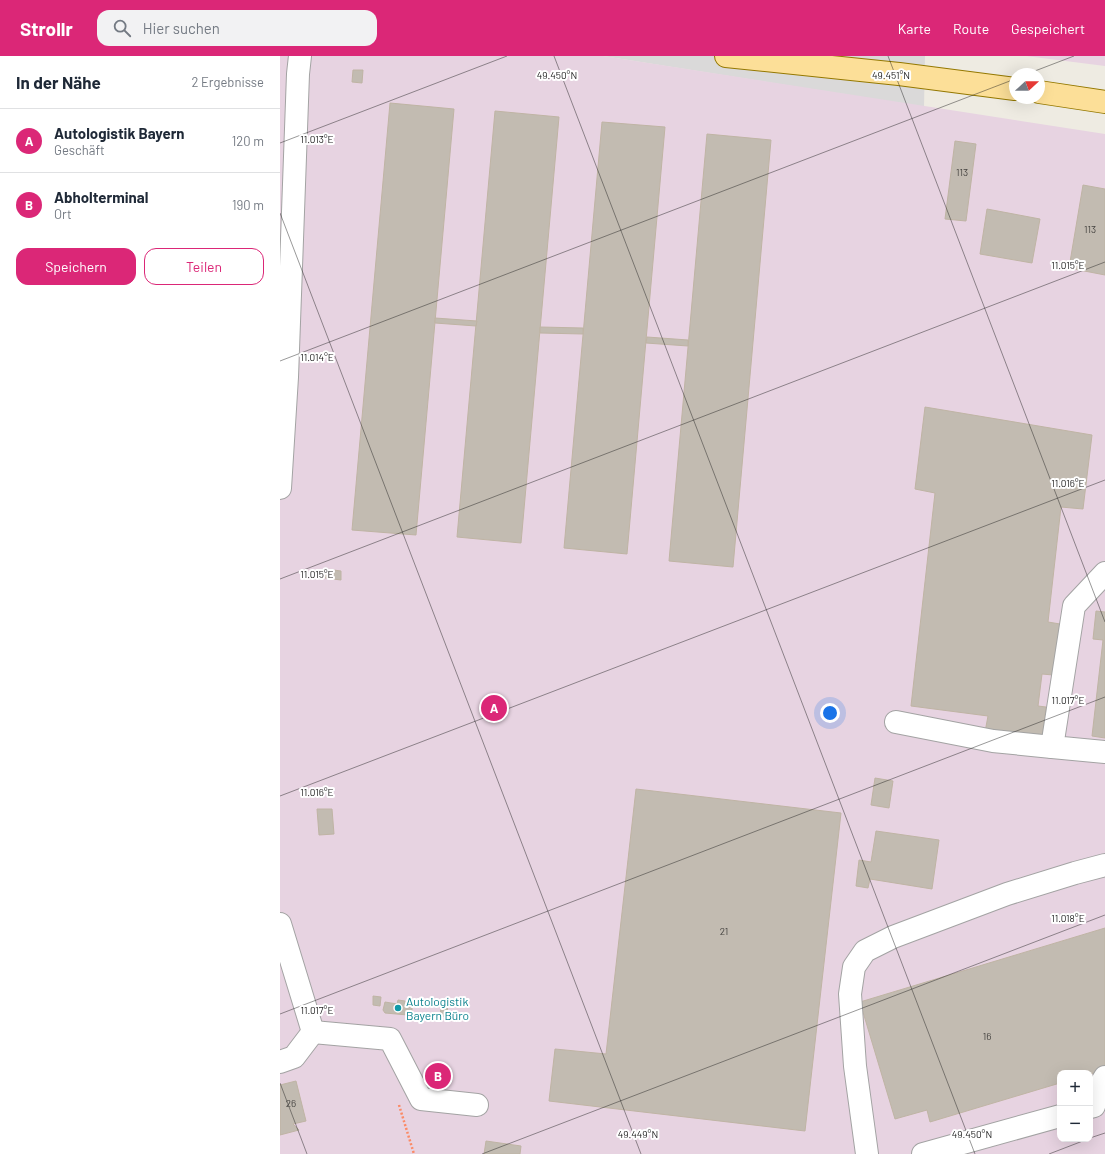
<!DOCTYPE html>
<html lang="de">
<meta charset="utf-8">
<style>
:root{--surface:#fff;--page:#f2f2f3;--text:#1f2937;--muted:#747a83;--line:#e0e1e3;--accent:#db2777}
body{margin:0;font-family:Barlow,sans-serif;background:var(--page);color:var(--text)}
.controls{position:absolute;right:12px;bottom:12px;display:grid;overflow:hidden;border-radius:8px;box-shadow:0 4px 16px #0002}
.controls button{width:36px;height:36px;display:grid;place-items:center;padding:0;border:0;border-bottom:1px solid var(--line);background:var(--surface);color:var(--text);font:20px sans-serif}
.compass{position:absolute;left:729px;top:12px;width:36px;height:36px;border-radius:50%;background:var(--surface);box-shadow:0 4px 16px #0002;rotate:69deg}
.you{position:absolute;left:550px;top:657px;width:14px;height:14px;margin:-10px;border:3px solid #fff;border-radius:50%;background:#1a73e8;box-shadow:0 0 0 6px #1a73e833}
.badge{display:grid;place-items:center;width:26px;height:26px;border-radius:50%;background:var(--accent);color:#fff;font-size:13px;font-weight:700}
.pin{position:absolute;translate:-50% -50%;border:2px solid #fff;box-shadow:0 1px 4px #0006}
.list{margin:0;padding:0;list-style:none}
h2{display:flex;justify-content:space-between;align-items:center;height:52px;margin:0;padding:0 16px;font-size:17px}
h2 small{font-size:13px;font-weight:400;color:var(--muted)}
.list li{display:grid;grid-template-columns:26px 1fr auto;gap:12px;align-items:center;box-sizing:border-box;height:64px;padding:0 16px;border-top:1px solid var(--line)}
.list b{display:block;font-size:15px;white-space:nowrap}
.list p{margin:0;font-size:13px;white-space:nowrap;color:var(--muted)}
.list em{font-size:13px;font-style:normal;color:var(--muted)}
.actions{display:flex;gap:8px;padding:12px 16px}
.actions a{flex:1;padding:9px 0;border:1px solid var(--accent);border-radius:12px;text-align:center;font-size:14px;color:var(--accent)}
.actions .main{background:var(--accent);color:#fff}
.icon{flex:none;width:22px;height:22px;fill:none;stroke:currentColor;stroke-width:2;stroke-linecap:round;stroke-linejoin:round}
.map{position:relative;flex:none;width:825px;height:1098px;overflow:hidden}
header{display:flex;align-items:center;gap:24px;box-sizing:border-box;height:56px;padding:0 20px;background:var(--accent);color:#fff}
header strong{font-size:19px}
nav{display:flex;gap:22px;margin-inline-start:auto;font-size:14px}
.search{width:280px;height:36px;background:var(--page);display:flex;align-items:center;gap:10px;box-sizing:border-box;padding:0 14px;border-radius:12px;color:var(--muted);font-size:15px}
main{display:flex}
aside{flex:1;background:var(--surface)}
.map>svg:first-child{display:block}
.residential{fill:#dad9d9}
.industrial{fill:#e7d3e1;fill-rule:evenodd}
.building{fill:#c2bbb1;stroke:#bfb4a4}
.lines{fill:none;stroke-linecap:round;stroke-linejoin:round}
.minor-casing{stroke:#a3a3a3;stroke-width:24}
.major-casing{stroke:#947800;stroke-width:24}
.path{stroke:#fb8a66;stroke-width:2.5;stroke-dasharray:2 2;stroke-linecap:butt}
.minor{stroke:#fff;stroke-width:22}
.major{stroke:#fcdf98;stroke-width:22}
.ticks{fill:none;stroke:#1c1c1c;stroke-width:1;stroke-opacity:0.45}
.culture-dot{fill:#0f9aa8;stroke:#fff;stroke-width:1.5}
.labels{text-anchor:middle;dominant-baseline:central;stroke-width:4;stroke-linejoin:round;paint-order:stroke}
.number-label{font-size:10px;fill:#464441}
.culture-label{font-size:12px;fill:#0d838f;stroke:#fff;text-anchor:start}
.ticks-label{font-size:10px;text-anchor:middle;fill:#1c1c1c;stroke:#fff;stroke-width:4;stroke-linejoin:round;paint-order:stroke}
</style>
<header>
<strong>Strollr</strong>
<div class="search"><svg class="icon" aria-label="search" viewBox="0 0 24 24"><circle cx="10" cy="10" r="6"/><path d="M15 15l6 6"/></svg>Hier suchen</div>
<nav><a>Karte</a><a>Route</a><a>Gespeichert</a></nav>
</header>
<main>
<aside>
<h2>In der Nähe<small>2 Ergebnisse</small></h2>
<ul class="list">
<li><span class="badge">A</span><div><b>Autologistik Bayern</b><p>Geschäft</p></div><em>120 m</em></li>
<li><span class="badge">B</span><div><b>Abholterminal</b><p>Ort</p></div><em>190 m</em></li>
</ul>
<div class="actions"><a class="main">Speichern</a><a>Teilen</a></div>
</aside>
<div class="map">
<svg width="825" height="1098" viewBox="0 0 825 1098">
<rect width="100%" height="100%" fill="#eeebe2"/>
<!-- residential -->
<path class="residential" d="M323,0h322l-1,51z"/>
<!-- industrial -->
<g class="industrial">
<path d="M0,0h323l502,78v1020h-825zM780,1017h30v66h-30z"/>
<path d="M746,0h79v10z"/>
</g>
<!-- building -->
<g class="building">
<path d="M73,14h10l-1,13 -10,-1z"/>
<path d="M110,47l64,6 -38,426 -64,-5z"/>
<path d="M215,55l64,6 -38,426 -64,-6z"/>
<path d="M322,66l63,5 -38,427 -63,-6z"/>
<path d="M427,78l64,6 -38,427 -64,-6z"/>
<path d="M675,85l21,3 -10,77 -21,-2z"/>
<path d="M803,129l22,4v86l-36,-7z"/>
<path d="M707,153l53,10 -8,44 -52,-9z"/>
<path d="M155,262l42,3 -1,5 -41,-3z"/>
<path d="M260,271l43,1v6l-43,-1z"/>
<path d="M367,281l41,3v6l-42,-3z"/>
<path d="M645,351l167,28 -9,74 -22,-2 -13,115 12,2 -7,51 -11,-1 -4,32 8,1 -4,33 -57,-8 3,-16 -77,-10 24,-213 -20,-4z"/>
<path d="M46,513l15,2v9l-16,-2z"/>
<path d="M816,555l9,1v126l-13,-2 11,-96 -10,-1z"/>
<path d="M595,722l18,3 -4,27 -18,-3z"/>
<path d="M356,733l205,24 -36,318 -256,-30 6,-52 51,5z"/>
<path d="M37,753h15l2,25 -15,1z"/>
<path d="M596,775l63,9 -7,49 -62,-10 -2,9 -12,-2 3,-26 12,2z"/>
<path d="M825,872v142l-15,4v-1h-30v10l-130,39 -3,-12 -32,9 -35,-117z"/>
<path d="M93,940l8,1 -1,9 -7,-1z"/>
<path d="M118,944l7,1v4l7,1v6l-4,3 -23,-2 -2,-3 2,-8 12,2z"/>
<path d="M162,944h6l-1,17 -7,-1z"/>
<path d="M153,1010l14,2 -3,18 -14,-2z"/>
<path d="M16,1025l10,40 -13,3 6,6 -19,5v-50z"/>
<path d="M206,1085l35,5 -1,8h-36z"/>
</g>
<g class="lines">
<defs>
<g id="minor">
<path d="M0,432l7,-111 11,-303 2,-18"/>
<path d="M825,517l-31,33 -22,141 53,5"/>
<path d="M616,666l97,19 59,6"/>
<path d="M0,868l33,108"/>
<path d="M33,976l77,7 31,60 56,6"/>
<path d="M0,1006l14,-5 19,-25"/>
<path d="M810,1051l4,-1 8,-24 3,-5"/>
<path d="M587,1098l-12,-88 -5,-72 4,-27 11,-16 28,-14 114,-43 68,-21 30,-8"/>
<path d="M643,1098l137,-38"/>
</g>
<g id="major">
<path d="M446,0l173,18 116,15"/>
<path d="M759,36l66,10"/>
</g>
</defs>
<!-- minor casing -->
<use href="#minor" class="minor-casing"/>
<!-- major casing -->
<use href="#major" class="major-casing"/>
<!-- path -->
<path class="path" d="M119,1049l15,49"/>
<!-- minor -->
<use href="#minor" class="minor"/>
<!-- major -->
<use href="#major" class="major"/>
</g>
<!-- ticks -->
<path class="ticks" d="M274,0l421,1098M608,0l217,566M747,18l47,-18M0,87l227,-87M0,157l361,941M0,305l735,-282M0,523l825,-317M0,740l825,-316M0,958l825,-317M0,1027l27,71M810,1082l15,-5M202,1098l623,-239M769,1098l39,-15"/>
<!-- markers -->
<circle class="culture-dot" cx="118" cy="952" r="4"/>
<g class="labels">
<!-- number labels -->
<g class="number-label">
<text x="682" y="116">113</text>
<text x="810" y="173">113</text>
<text x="444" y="875">21</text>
<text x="707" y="980">16</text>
<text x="11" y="1047">26</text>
</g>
<!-- culture labels -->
<g class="culture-label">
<text x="126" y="945">Autologistik<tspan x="126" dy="14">Bayern Büro</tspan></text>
</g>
</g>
<g class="ticks-label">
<text x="277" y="23">49.450°N</text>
<text x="611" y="23">49.451°N</text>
<text x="37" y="87">11.013°E</text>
<text x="788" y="213">11.015°E</text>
<text x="37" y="305">11.014°E</text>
<text x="788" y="431">11.016°E</text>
<text x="37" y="522">11.015°E</text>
<text x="788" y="648">11.017°E</text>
<text x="37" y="740">11.016°E</text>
<text x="788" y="866">11.018°E</text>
<text x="37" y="958">11.017°E</text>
<text x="358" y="1082">49.449°N</text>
<text x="692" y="1082">49.450°N</text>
</g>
</svg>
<div class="controls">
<button>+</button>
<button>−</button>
</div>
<svg class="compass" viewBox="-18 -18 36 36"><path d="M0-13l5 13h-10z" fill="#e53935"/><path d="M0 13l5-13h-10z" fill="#747a83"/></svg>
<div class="you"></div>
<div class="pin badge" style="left:214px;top:652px">A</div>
<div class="pin badge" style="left:158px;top:1020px">B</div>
</div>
</main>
